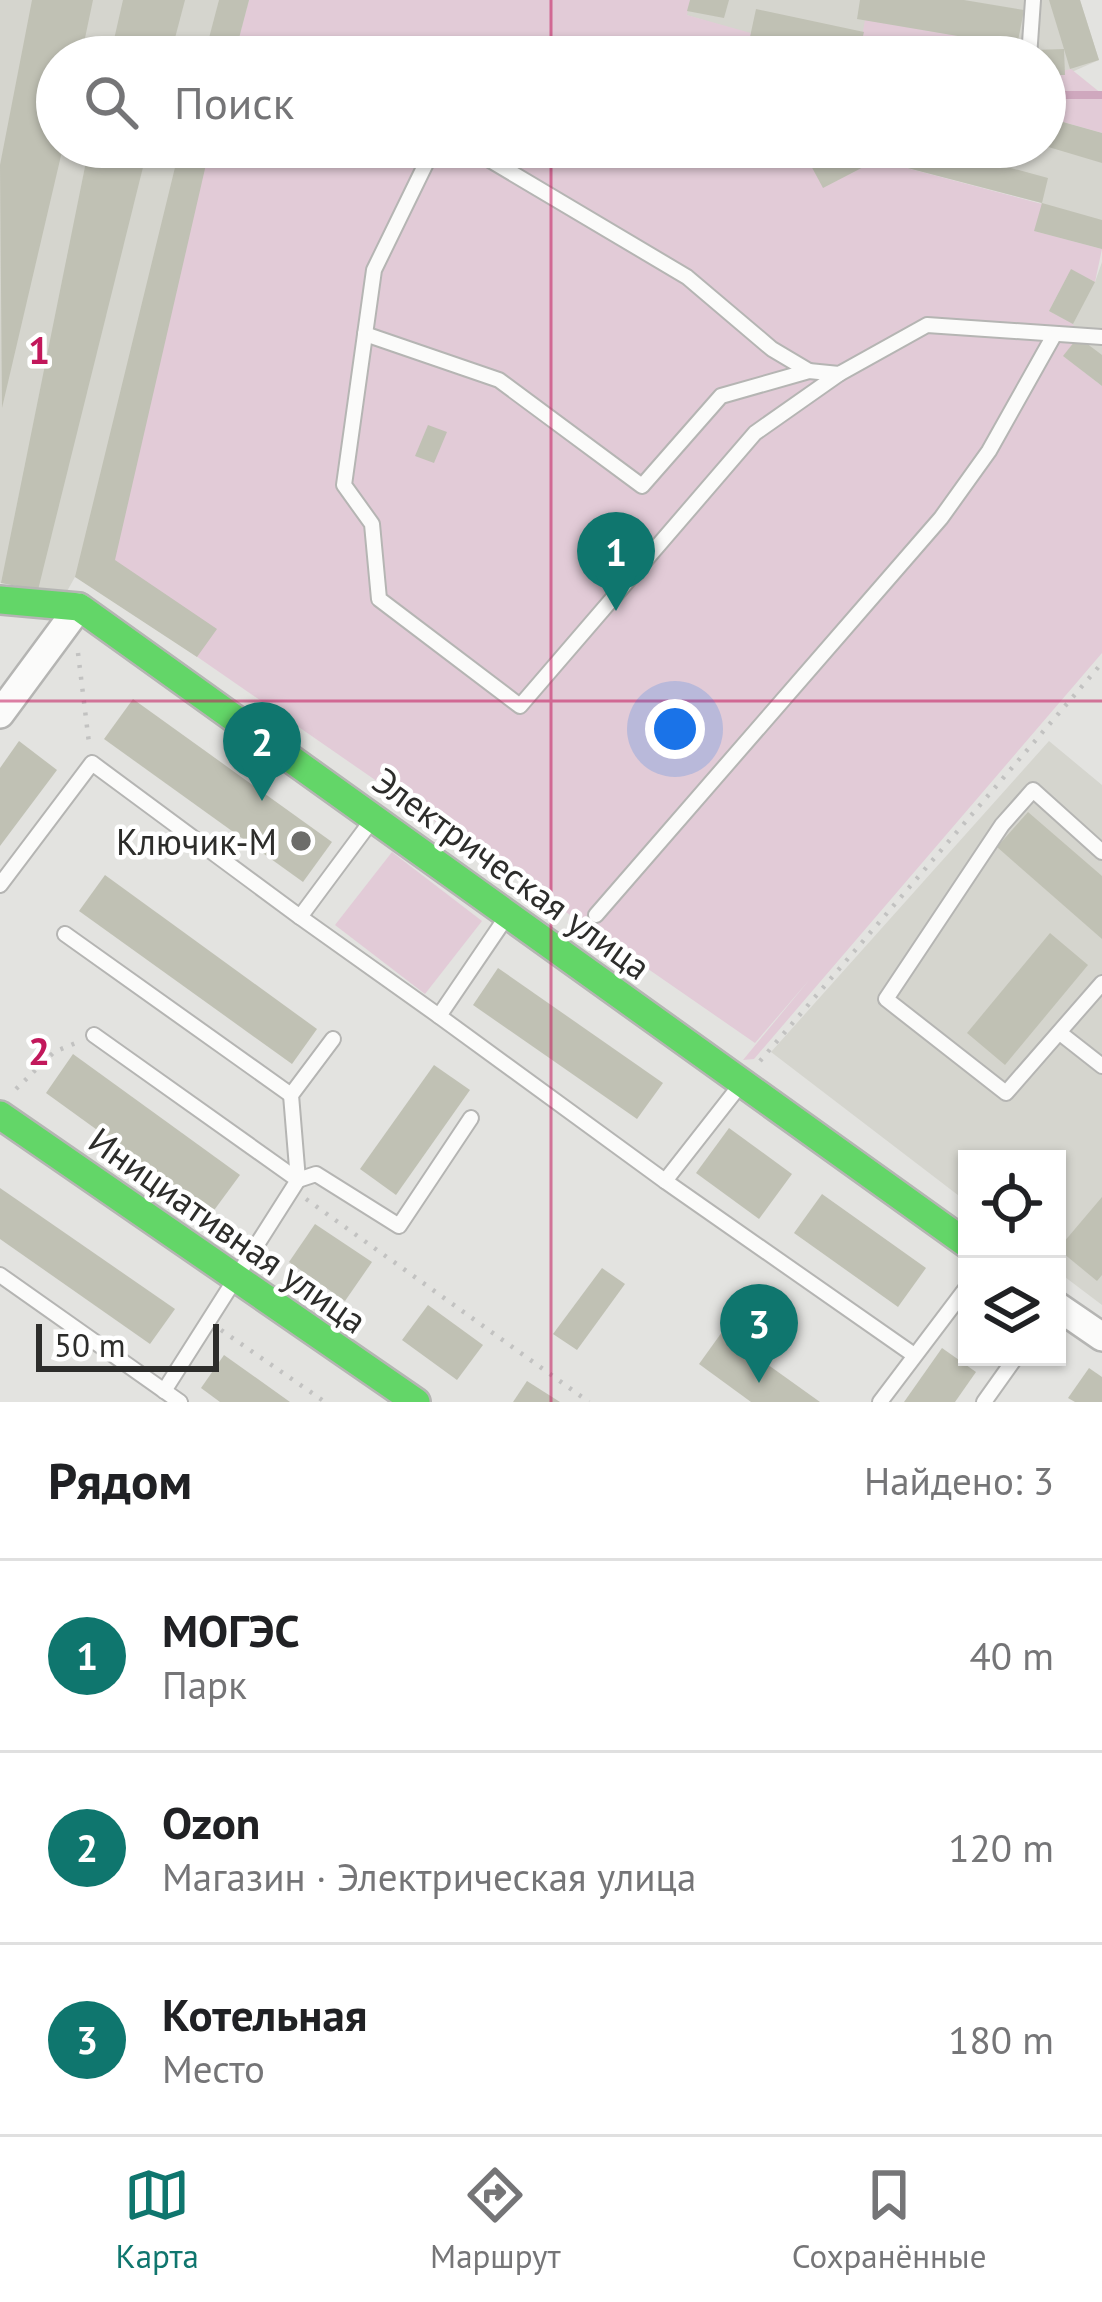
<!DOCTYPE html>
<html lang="ru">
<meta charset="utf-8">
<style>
:root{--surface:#fff;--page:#f6f6f6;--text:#202124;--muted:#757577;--line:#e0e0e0;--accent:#0f766e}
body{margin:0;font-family:"PT Sans",sans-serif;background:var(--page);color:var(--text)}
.controls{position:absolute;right:36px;bottom:36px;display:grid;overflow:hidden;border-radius:0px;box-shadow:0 3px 9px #0004}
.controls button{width:108px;height:108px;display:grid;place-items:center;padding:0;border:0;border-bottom:3px solid var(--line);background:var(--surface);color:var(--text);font:60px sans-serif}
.scale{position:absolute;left:36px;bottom:30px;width:183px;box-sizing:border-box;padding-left:12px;border:6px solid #2d2d2b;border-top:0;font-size:33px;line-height:42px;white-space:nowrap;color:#2d2d2b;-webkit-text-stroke:9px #fff;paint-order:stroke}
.you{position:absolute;left:675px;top:729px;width:42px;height:42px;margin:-30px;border:9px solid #fff;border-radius:50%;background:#1a73e8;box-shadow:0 0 0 18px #1a73e833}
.badge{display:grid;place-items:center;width:78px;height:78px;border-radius:50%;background:var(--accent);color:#fff;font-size:39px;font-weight:700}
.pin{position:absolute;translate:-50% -99px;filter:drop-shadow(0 3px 6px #0008)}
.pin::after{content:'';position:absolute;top:63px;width:42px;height:36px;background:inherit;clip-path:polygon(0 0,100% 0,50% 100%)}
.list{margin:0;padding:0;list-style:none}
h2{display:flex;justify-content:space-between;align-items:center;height:156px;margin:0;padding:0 48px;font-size:51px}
h2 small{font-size:39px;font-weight:400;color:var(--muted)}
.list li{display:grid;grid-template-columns:78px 1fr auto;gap:36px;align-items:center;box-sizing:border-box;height:192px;padding:0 48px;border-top:3px solid var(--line)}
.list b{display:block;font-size:45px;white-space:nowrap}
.list p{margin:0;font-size:39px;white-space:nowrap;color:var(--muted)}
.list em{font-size:39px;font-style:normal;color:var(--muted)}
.icon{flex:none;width:66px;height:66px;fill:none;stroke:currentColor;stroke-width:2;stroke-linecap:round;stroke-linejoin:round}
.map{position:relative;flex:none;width:1102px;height:1402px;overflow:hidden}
.search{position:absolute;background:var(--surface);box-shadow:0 3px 9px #0004;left:36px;right:36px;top:36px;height:132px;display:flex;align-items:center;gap:30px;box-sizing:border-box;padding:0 42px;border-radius:66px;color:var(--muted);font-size:45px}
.sheet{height:732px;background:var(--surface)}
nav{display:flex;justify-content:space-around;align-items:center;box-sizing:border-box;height:168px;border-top:3px solid var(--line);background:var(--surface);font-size:33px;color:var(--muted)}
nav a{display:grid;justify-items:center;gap:6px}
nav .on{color:var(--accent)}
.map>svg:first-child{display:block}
.built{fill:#d5d5ce}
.green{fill:#e2cbd7}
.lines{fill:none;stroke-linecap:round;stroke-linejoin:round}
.stream{stroke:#cfa8be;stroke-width:8}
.building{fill:#c0c1b4}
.lane-casing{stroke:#b5b5b3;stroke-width:18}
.street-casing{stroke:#b5b5b3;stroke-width:32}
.fast-casing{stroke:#b5b5b3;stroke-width:32}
.path{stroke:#c2c2c1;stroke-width:4.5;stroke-dasharray:3 9;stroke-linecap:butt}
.lane{stroke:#fbfbfa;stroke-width:14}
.street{stroke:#fbfbfa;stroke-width:27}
.fast{stroke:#63d668;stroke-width:27}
.grid{fill:none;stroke:#c2185b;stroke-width:3;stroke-opacity:0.55}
.poi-dot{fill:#6d6d6a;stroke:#fff;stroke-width:4.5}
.labels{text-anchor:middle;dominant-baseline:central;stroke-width:9;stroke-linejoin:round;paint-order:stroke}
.poi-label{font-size:36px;fill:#2d2d2b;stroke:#fff;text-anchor:end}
.street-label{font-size:36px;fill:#2d2d2b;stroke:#fff}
.grid-label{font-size:39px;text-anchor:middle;font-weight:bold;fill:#c2185b;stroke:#fff;stroke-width:9;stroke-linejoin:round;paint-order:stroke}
</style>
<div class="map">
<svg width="1102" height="1402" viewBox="0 0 1102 1402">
<rect width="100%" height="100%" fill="#e3e3e0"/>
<!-- built -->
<g class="built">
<path d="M0,0h250l-15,57h-178v90h154l-115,434 -21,-4 -9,16 -66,-10z"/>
<path d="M690,0h390l19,60 -34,15h-20v-18h-217l-142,-42z"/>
<path d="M1045,117l57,16v116l-68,-18 7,-28 -164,-43 -54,28 -14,-26 -30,-14 266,-1z"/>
<path d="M1102,262v124l-53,-75 22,-42 24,13z"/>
<path d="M1049,741l53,44v520l-45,-34v-112h-90v43l-196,-150z"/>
</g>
<!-- green -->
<g class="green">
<path d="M249,0h441l-3,15 141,40 -594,2z"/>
<path d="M865,20l152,26 6,11h-165z"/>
<path d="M1071,69l31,25v39l-57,-16v-42z"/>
<path d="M210,147h568l31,15 15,25 53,-27 165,44 -7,27 67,18 -7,33 -24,-12 -22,41 24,13 5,13 -14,19 38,30v267l-348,406 -11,1 67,-81 -55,64 -660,-457z"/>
<path d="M392,852l90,69 -57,73 -90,-69z"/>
</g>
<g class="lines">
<!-- stream -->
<g class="stream">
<path d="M859,50l31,7"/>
<path d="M1045,95h57"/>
</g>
</g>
<!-- building -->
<g class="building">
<path d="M32,0h61l-12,57h-24v90h6l-61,261 -2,-243z"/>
<path d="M123,0h62l-15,57h-60z"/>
<path d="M219,0h30l-15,57h-30z"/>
<path d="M690,0h39l-5,18 -37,-7z"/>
<path d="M860,0h104l60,10 -7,36 -160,-27z"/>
<path d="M1049,0h31l19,60 -29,9 -6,-20 1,26h-20v-18h-12v-7l31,-1z"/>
<path d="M756,9l108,23 -6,25h-30l-78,-20z"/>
<path d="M1045,117l57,16v30l-57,-17z"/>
<path d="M89,147h59l-110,443 -37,-7z"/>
<path d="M180,147h30l-95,413 102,69 -20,28 -122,-80z"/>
<path d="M838,147h95l115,31 -6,25 60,17v29l-68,-18 8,-28 -165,-43 -54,28 -14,-26z"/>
<path d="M1071,269l24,13 -22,42 -24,-13z"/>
<path d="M1078,337l24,18v31l-39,-30z"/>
<path d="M428,425l19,7 -13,31 -19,-7z"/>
<path d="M133,699l199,143 -29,40 -199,-143z"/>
<path d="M19,741l38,29 -57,76v-78z"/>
<path d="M1028,812l74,64v63l-105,-92z"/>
<path d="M105,875l212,154 -25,35 -213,-153z"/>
<path d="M1050,933l38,32 -83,100 -38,-32z"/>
<path d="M498,968l165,115 -26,36 -164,-114z"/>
<path d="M73,1054l167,121 -28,38 -166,-120z"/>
<path d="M434,1065l36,25 -74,105 -36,-26z"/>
<path d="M729,1128l63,46 -33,45 -63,-46z"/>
<path d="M0,1188l175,121 -25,35 -150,-105z"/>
<path d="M822,1194l104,74 -28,39 -104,-74z"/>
<path d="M1102,1197v78l-5,6 -39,-32z"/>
<path d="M315,1224l57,38 -27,39 -56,-39z"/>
<path d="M602,1268l23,16 -48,66 -24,-16z"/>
<path d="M428,1305l55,40 -26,35 -55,-40z"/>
<path d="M722,1332l98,70h-69l-52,-38z"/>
<path d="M942,1348l34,24 -21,30h-51z"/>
<path d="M224,1355l66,47h-70l-19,-14z"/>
<path d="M1089,1368l13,9v25h-27l-7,-4z"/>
<path d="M527,1381l33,21h-47z"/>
</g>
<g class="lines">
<defs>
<g id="lane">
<path d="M1029,57l4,-57"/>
<path d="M434,147l-60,123 -30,215 28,39 7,75 141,107 235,-273 84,-59"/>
<path d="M468,147l219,130 85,72 37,22"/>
<path d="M365,334l134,46 143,106 79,-90 88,-25 30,3 88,-49 175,12"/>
<path d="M1102,852l-69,-62 -31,35 -116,174 120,94 96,-110"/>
<path d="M0,885l92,-122 208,154 72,-97"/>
<path d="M596,915l345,-397 48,-67 64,-114"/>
<path d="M300,917l139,99"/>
<path d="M505,919l-66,97 226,165"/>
<path d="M65,934l226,161"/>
<path d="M1060,1033l42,33"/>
<path d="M94,1035l204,145 -134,211"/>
<path d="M333,1039l-42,56 7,85 18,-6 83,52 72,-108"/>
<path d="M741,1084l-76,97 249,174"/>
<path d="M0,1275l180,127"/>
<path d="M880,1402l87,-115"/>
<path d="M984,1402l32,-45"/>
</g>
<g id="street">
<path d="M0,714l79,-107"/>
<path d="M1057,1306l45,31"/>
</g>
<g id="fast">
<path d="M0,600l79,7 888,637"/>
<path d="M0,1115l416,287"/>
</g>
</defs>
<!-- lane casing -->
<use href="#lane" class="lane-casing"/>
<!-- street casing -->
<use href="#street" class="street-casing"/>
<!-- fast casing -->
<use href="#fast" class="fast-casing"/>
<!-- path -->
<g class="path">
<path d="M78,653l11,90"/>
<path d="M760,1061l342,-398"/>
<path d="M16,1089l38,-37 24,-10"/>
<path d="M306,1199l283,203"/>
<path d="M221,1330l104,72"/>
</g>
<!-- lane -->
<use href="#lane" class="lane"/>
<!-- street -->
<use href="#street" class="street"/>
<!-- fast -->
<use href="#fast" class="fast"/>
</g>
<!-- grid -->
<path class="grid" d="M551,0v57M551,147v1255M0,701h1102"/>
<!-- markers -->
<circle class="poi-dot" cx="301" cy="841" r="12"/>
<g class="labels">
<!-- poi labels -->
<g class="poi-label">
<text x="277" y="841">Ключик-М</text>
</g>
<!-- street labels -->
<g class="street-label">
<text transform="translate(512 873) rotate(36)">Электрическая улица</text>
<text transform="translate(228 1230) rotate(35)">Инициативная улица</text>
</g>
</g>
<g class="grid-label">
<text x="39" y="364">1</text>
<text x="39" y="1065">2</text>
</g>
</svg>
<div class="controls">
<button><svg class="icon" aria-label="locate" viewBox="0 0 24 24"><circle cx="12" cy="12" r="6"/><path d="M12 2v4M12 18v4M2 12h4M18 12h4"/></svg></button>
<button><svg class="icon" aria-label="layers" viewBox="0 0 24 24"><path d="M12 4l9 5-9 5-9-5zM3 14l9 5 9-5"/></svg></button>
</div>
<div class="scale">50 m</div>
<div class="you"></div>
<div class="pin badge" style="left:616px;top:611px">1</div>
<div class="pin badge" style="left:262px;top:801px">2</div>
<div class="pin badge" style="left:759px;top:1383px">3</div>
<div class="search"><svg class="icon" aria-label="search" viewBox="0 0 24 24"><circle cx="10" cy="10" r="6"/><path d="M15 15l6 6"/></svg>Поиск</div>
</div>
<section class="sheet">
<h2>Рядом<small>Найдено: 3</small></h2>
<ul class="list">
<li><span class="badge">1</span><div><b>МОГЭС</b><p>Парк</p></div><em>40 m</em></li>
<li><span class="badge">2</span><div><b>Ozon</b><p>Магазин · Электрическая улица</p></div><em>120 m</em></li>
<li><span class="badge">3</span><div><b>Котельная</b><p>Место</p></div><em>180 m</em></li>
</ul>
</section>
<nav>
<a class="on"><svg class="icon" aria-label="map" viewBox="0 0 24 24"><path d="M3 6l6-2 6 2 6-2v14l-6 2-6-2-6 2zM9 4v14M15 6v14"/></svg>Карта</a>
<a><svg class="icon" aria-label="directions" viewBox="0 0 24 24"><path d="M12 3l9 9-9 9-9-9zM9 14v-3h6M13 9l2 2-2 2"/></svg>Маршрут</a>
<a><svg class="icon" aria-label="saved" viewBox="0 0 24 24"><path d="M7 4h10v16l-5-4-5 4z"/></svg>Сохранённые</a>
</nav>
